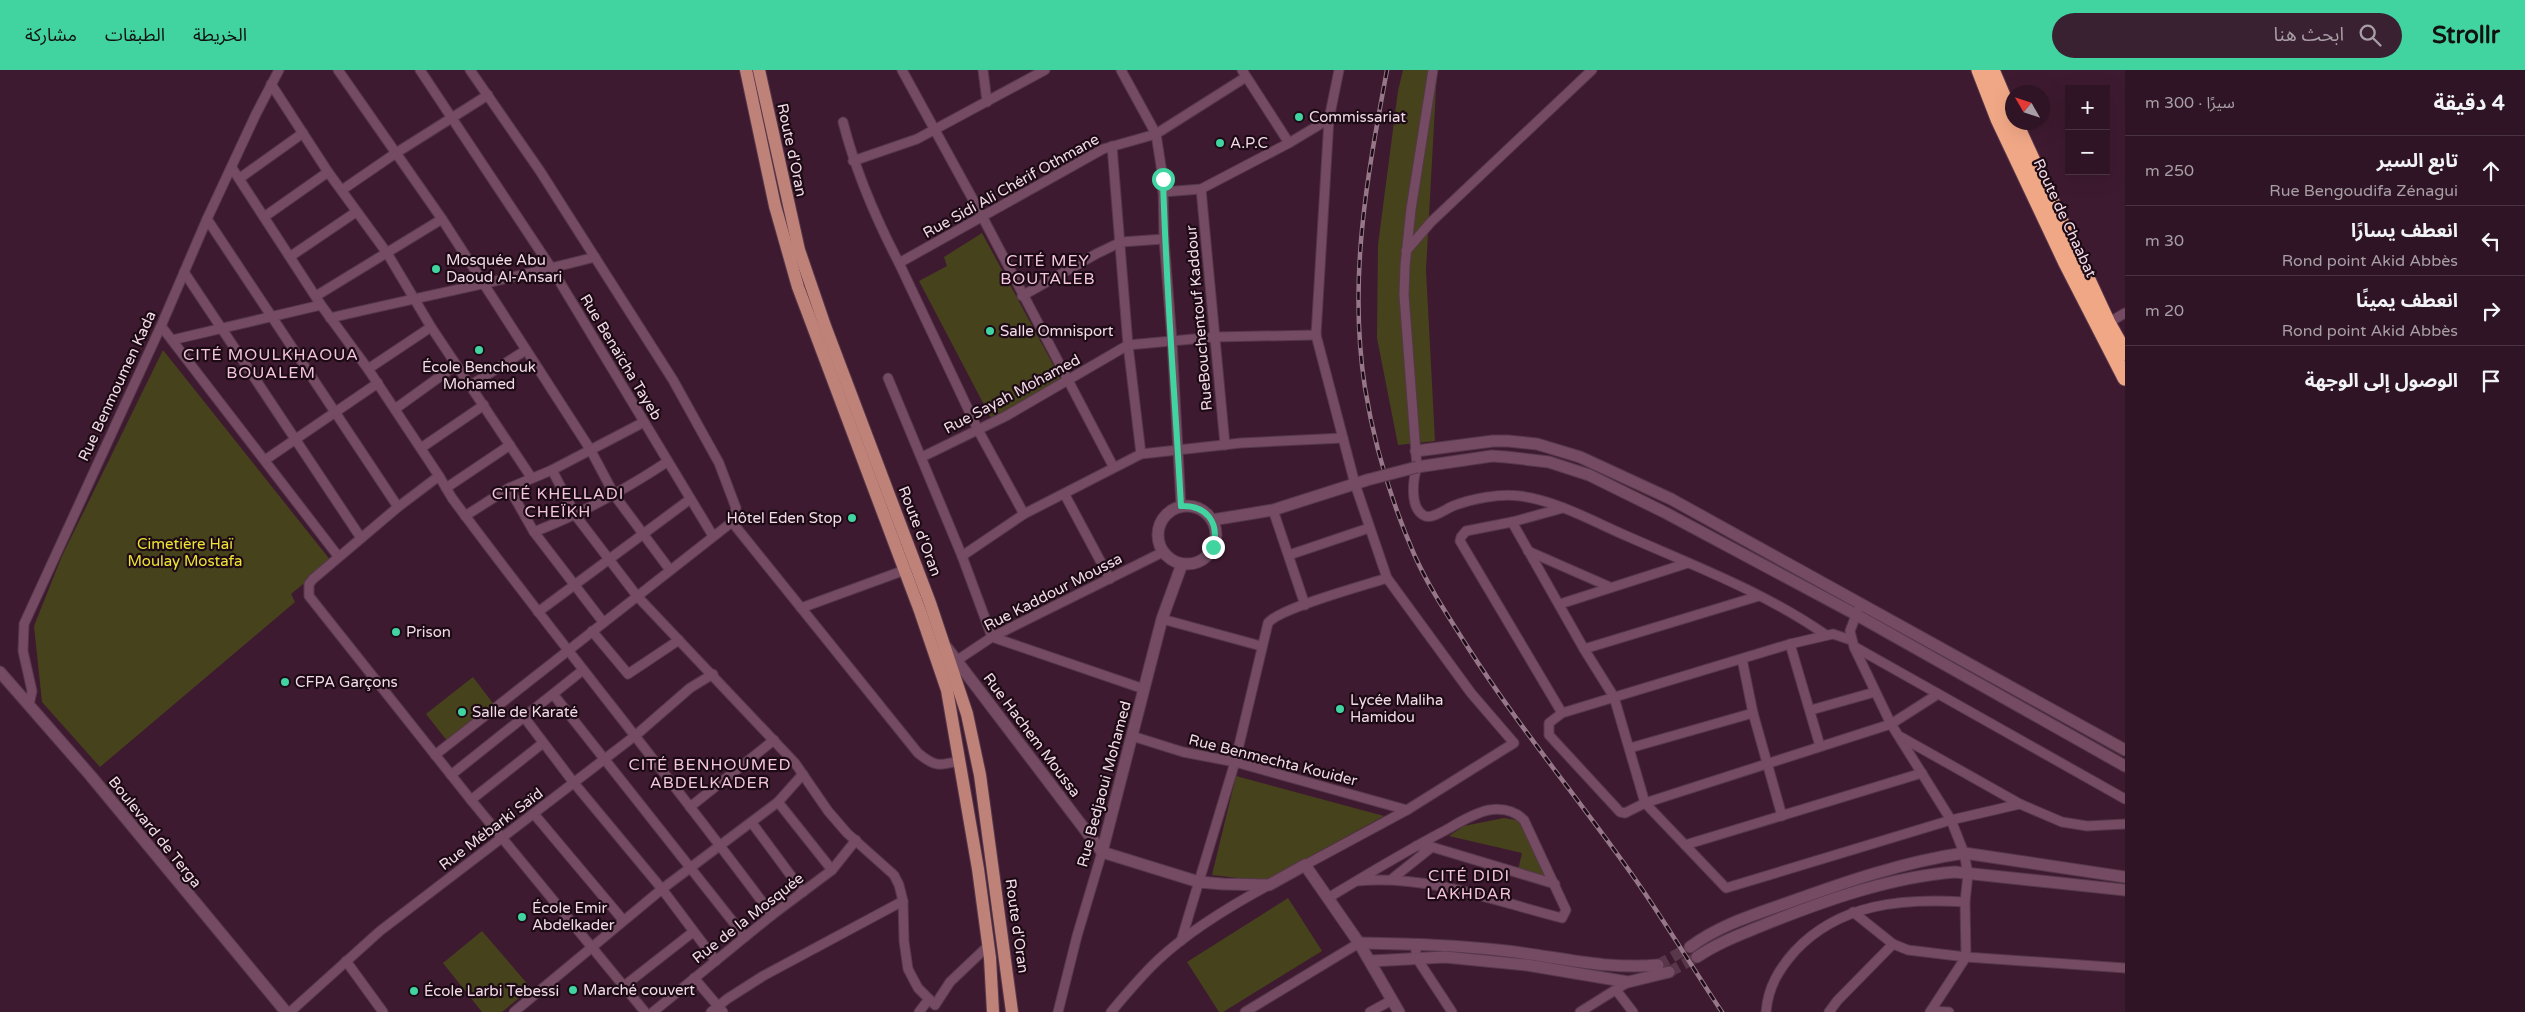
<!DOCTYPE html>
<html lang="ar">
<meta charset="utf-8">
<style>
:root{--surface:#2e1424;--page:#3a2131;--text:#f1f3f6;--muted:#a79ea6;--line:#493341;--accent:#41d4a1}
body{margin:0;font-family:"Varela Round","Noto Sans Arabic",sans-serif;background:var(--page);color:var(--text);direction:rtl}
.controls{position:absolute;right:15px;top:15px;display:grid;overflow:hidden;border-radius:0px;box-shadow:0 5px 20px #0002}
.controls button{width:45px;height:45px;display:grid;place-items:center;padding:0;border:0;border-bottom:1px solid var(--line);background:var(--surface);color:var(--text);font:25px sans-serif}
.compass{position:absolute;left:2005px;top:15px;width:45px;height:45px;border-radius:50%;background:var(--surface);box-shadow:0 5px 20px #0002;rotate:309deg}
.stop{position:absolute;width:15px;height:15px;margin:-11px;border:4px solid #41d4a1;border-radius:50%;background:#fff}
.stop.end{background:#41d4a1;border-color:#fff;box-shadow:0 1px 5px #0008}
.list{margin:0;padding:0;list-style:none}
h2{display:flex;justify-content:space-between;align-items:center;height:65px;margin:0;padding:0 20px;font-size:21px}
h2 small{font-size:16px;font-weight:400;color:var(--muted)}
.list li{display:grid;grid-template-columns:32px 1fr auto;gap:15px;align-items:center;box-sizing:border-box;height:70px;padding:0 20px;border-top:1px solid var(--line)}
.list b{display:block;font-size:19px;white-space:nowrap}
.list p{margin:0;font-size:16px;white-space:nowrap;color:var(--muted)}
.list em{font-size:16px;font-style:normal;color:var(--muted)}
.icon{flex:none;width:28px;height:28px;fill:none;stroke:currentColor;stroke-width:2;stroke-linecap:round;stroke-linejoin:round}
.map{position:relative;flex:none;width:2125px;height:942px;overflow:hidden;direction:ltr}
header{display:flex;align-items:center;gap:30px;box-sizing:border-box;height:70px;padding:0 25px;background:var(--accent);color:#111}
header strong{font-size:24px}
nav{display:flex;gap:28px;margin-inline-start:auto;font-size:18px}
.search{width:350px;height:45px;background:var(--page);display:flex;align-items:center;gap:12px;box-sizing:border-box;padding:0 18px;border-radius:28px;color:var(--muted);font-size:19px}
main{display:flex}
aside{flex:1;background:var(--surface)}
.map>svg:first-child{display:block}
.green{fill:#46431c}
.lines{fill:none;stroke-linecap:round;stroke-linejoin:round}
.secondary-tunnel{stroke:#59374b;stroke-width:11;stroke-dasharray:11 5.5;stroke-linecap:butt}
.street-casing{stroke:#56374a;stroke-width:11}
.secondary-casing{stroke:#56374a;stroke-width:13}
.primary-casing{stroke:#56374a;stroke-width:14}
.highway-casing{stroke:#56374a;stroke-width:17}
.street{stroke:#744b62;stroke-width:9}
.secondary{stroke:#744b62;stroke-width:11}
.primary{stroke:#be8278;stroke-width:12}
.highway{stroke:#f0a786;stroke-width:15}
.rail-casing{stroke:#967789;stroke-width:4.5}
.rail{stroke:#1c0b15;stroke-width:2.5;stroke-dasharray:8;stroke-linecap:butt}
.secondary-bridge-casing{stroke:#56374a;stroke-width:13;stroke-linecap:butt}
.secondary-bridge{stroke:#744b62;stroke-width:11}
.route{stroke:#41d4a1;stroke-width:6}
.poi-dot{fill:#41d4a1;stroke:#1c0b15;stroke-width:2}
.labels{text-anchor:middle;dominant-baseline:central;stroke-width:4.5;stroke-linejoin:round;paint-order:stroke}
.poi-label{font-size:15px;fill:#f3dae7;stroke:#1c0b15;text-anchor:start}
.street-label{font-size:15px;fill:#f3dae7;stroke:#1c0b15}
.park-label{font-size:15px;fill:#efe333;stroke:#1c0b15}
.neighbourhood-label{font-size:16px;letter-spacing:1px;fill:#f5c5de;stroke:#1c0b15}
</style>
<header>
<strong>Strollr</strong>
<div class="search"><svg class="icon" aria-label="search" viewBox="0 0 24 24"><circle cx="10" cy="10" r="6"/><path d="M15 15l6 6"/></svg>ابحث هنا</div>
<nav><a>الخريطة</a><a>الطبقات</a><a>مشاركة</a></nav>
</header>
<main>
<aside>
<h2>4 دقيقة<small>سيرًا · 300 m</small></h2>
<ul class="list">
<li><svg class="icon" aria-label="ahead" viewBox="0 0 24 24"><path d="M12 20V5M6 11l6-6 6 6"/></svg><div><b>تابع السير</b><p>Rue Bengoudifa Zénagui</p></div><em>250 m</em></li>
<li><svg class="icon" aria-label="left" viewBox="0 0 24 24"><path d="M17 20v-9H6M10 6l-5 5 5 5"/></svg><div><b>انعطف يسارًا</b><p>Rond point Akid Abbès</p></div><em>30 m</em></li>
<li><svg class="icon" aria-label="right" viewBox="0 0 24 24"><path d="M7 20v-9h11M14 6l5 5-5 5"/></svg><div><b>انعطف يمينًا</b><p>Rond point Akid Abbès</p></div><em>20 m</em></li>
<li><svg class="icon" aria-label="arrive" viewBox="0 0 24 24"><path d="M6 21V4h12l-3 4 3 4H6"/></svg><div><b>الوصول إلى الوجهة</b></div></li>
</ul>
</aside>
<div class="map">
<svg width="2125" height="942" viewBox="0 0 2125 942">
<rect width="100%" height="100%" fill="#3e1a30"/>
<!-- green -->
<g class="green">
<path d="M1403,0h34l-11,200 9,171 -37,4 -21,-107 1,-93 20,-154z"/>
<path d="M982,163l80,148 -71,37 -72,-137 28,-15 -3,-9z"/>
<path d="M163,280l168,211 -40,33 4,8 -195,165 -58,-65 -8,-76 28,-70z"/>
<path d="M473,607l25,33 -46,37 -26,-33z"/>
<path d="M1236,706l148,40 -119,65 -53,-6z"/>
<path d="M1504,748l12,2 8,6 29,54 -35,-10 4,-17 -73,-17 15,-10z"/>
<path d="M1288,828l34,53 -99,61h-4l-32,-50z"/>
<path d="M482,861l49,57 -29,24h-20l-39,-49z"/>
</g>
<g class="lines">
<!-- secondary-tunnel -->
<g class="secondary-tunnel">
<path d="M1658,895l32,-18"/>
<path d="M1669,902l28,-15"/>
</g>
<defs>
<g id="street">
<path d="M338,0l104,149 148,230 25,47 55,74"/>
<path d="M420,0l132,199 161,267"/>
<path d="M902,0l80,146 131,250"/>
<path d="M983,0l4,32"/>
<path d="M1121,0l35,64 7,45 1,60 8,102 9,165"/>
<path d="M1242,0l47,73"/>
<path d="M1433,0l-22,139 -6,57 -1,29 13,172c-4,12 -8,42 8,49 7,3 21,-7 28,-10 18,-7 47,-13 67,-10 38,5 74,26 109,41 66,29 137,56 197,98"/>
<path d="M271,14l57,88 59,81 44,74 100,150"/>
<path d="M843,52c13,51 32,95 56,141l204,-114 53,-15 90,-57"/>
<path d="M1112,76l16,199 13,109"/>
<path d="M853,91l64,-22 128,-69"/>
<path d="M232,98l89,137 47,64 71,107"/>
<path d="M240,108l63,-45"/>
<path d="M1201,119l24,256"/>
<path d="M342,120l54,-37 92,-58"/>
<path d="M1163,122l38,-3 88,-46 40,-24"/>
<path d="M264,147l64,-45"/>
<path d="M207,149l191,288"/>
<path d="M1406,181l25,-29 161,-152"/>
<path d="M291,186l65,-44"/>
<path d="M899,193l79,167 46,84"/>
<path d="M184,202l177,266"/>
<path d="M316,226l126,-77"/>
<path d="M1022,226l74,-42 25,-12 43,-3"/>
<path d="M330,248c89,-21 177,-38 265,-61"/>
<path d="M2108,253l17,-10"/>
<path d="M161,256l177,230"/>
<path d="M172,270l149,-35"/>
<path d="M368,299l63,-42"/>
<path d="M888,308l74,178 30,81 152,52"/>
<path d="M471,315l55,-35"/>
<path d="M395,339l61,-44"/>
<path d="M421,378l63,-43"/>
<path d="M922,387l84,-41 122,-71 87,-8 101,-2"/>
<path d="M265,390l113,-77"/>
<path d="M552,400l24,46 61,80 158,167 33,48 19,22 47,42 5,10 4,16 1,40 4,28 10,19 17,17 15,-23 39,-37"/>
<path d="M446,418l64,-43"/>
<path d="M509,418l25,44 69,90"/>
<path d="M1065,425l45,84"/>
<path d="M1273,440l32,95"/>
<path d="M465,446l44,-28 43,-18 92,-48"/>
<path d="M732,452l186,231c17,14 21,13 41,8"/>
<path d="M1512,452l72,127 30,48 31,106 81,85 225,-68 69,-16"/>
<path d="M534,462c49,-19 89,-41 133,-70"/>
<path d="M1528,481l82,36"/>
<path d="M1289,485l80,-27"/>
<path d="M962,486l62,-42 117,-60 100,-11 102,-5"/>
<path d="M1560,534l128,-41"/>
<path d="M801,538l104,-38"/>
<path d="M1858,540l-8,21 4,16 37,77 60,96 13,33 4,21 -3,28 1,55 159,11"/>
<path d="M538,542l151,-112"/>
<path d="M1162,549l99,27"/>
<path d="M592,561l36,43 51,-34"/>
<path d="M1851,570l-18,-6 -43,10 -228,69 -13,10v12l71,77 5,1 20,-10 246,-79 47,-30"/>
<path d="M1790,574l30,102"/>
<path d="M1855,577l270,152"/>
<path d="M1584,579l175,-53"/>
<path d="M1742,589l11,54 29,103"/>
<path d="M956,591l36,-24 171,-85"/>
<path d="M553,624l192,243"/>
<path d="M29,635l3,-14 -9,-40 1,-27 137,-298 46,-107 49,-105 23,-44"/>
<path d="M1811,640l64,-18"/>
<path d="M1562,643l-102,-172 1,-4 5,-6 46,-9 51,-14"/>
<path d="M524,647l50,66 88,106 54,72"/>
<path d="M1132,666l51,16 52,10 172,48"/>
<path d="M1901,667l119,67 42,18 25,4 38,-2"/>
<path d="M1630,678l123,-35"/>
<path d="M435,685l297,-233 4,-14 -17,-45 -46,-83 -133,-209 -70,-101"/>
<path d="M451,705l132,-105"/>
<path d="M471,730l72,-57"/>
<path d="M778,732l54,68"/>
<path d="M690,737l84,-67"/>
<path d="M534,744l89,106"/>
<path d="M752,753l51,69"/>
<path d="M1685,775l237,-72"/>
<path d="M1416,776l16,1 123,37"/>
<path d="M1305,795l102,-55 107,-67 -43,-50 -84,-115 -32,-94 -39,-149 13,-216 10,-49"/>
<path d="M1393,808l39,-31"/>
<path d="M1328,828c38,-23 76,-46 116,-67 13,-7 29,-18 45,-21 13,-2 25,0 35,10l42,90 -4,8c-67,-17 -135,-44 -205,-37"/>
<path d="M1853,842l40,32"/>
<path d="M1181,871l54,-179 33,-139c11,-15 98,-38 119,-45"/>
<path d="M1416,875v12l36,55"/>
<path d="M346,891l37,51"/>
<path d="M694,908l29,34"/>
<path d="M624,916l69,-54"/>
<path d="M1616,920l17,22"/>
<path d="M1931,941l18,1"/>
<path d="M290,942l90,-81 256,-196 54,-47 23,-14"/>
<path d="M514,942l148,-123 116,-87 25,-28"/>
<path d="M645,942l-174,-212 -162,-204v-12l4,-5 85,-72 41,-31 13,22c104,141 216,276 320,417"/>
<path d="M653,942l119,-97 60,-45 24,-30"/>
<path d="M711,942l16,-13 36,-23 140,-75"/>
<path d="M919,942l10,-13"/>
<path d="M1058,942l19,-76 25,-84"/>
<path d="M1111,942c15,-18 30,-36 47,-52 32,-30 72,-54 111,-75"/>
<path d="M1245,942l114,-69"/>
<path d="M1370,942l22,-12"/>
<path d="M1580,942l48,-30"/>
<path d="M1766,942c2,-25 13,-43 29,-61 45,-48 108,-53 170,-49"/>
<path d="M1829,942l8,-11 56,-57 15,6 58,7 -36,55"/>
</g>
<g id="secondary">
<path d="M1416,381l77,-10h15l29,3 43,13 91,42 454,251"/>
<path d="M1417,397l75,-11 14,1 43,5 40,13 75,37 191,102 270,152"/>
<circle cx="1187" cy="465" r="29"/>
<path d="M1212,450l61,-10 94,-30"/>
<path d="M947,578l155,204 97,30 24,2 46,1 36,-20 54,78 40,69"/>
<path d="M0,602l90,103 196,237"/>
<path d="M1102,782l60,-233 20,-55"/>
<path d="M1359,873c50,1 99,2 148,8 51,6 100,19 151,14"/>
<path d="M1690,877c30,-22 63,-32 97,-44 58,-21 116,-41 177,-50l161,24"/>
<path d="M1697,887c22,-15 45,-23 69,-33 60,-24 125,-47 189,-52l170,18"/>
<path d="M1371,891l74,-4 82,8 101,17 41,-10"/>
</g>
<g id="primary">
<path d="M746,0l29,136 23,81 122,324 27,79 31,179 12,89 3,54"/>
<path d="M759,0l40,180 26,76 105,277 37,111 13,61 32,237"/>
</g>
<g id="highway">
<path d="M1979,0l19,49 68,144 59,115"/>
<path d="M1992,0l20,47"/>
<path d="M2015,52l93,201 17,30"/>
</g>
</defs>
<!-- street casing -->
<use href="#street" class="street-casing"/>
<!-- secondary casing -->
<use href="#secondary" class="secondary-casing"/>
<!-- primary casing -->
<use href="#primary" class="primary-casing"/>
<!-- highway casing -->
<use href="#highway" class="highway-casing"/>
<!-- street -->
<use href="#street" class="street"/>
<!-- secondary -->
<use href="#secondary" class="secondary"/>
<!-- primary -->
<use href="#primary" class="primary"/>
<!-- highway -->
<use href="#highway" class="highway"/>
<defs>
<path id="rail" d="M1387,0c-20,107 -39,209 -22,318 9,56 27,115 49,166 14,32 34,62 53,92 51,80 111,152 166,230 31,44 59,91 89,136"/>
</defs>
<!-- rail casing -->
<use href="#rail" class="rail-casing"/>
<!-- rail -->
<use href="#rail" class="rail"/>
<defs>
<path id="secondary-bridge" d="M1367,410l50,-13"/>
</defs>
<!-- secondary-bridge casing -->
<use href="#secondary-bridge" class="secondary-bridge-casing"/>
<!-- secondary-bridge -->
<use href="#secondary-bridge" class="secondary-bridge"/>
</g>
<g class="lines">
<!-- route -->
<path class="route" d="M1163,109c3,109 12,218 18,327 25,-1 39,16 32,41"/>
</g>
<!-- markers -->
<g class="poi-dot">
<circle cx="1299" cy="47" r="5"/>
<circle cx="1220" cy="73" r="5"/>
<circle cx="436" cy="199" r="5"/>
<circle cx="990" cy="261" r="5"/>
<circle cx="479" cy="280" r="5"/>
<circle cx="852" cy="448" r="5"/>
<circle cx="396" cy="562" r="5"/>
<circle cx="285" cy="612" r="5"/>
<circle cx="1340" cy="639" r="5"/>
<circle cx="462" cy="642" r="5"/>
<circle cx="522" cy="847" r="5"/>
<circle cx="573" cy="920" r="5"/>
<circle cx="414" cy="921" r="5"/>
</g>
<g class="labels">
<!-- poi labels -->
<g class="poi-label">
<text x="1309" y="47">Commissariat</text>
<text x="1230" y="73">A.P.C</text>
<text x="446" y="190">Mosquée Abu<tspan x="446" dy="17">Daoud Al-Ansari</tspan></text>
<text x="1000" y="261">Salle Omnisport</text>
<text x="479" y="297" text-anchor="middle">École Benchouk<tspan x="479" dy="17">Mohamed</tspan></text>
<text x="842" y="448" text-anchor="end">Hôtel Eden Stop</text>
<text x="406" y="562">Prison</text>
<text x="295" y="612">CFPA Garçons</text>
<text x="1350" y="630">Lycée Maliha<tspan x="1350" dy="17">Hamidou</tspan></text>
<text x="472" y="642">Salle de Karaté</text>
<text x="532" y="838">École Emir<tspan x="532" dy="17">Abdelkader</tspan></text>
<text x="583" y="920">Marché couvert</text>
<text x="424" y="921">École Larbi Tebessi</text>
</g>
<!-- street labels -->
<g class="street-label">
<text transform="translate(792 80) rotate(78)">Route d'Oran</text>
<text transform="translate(1011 116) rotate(-29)">Rue Sidi Ali Chérif Othmane</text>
<text transform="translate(2065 148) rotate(65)">Route de Chaabat</text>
<text transform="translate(1199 248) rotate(-95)">RueBouchentouf Kaddour</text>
<text transform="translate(621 287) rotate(59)">Rue Benaïcha Tayeb</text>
<text transform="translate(117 316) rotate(-65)">Rue Benmoumen Kada</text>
<text transform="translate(1012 324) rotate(-28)">Rue Sayah Mohamed</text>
<text transform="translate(920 461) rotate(69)">Route d'Oran</text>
<text transform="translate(1053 522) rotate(-27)">Rue Kaddour Moussa</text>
<text transform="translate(1032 665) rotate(53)">Rue Hachem Moussa</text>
<text transform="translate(1273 690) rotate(14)">Rue Benmechta Kouider</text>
<text transform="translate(1104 714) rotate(-75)">Rue Bedjaoui Mohamed</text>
<text transform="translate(491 759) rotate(-37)">Rue Mébarki Saïd</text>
<text transform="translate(155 762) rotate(51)">Boulevard de Terga</text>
<text transform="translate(748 848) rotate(-38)">Rue de la Mosquée</text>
<text transform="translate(1017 856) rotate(82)">Route d'Oran</text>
</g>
<!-- park labels -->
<g class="park-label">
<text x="185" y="474">Cimetière Haï<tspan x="185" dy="17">Moulay Mostafa</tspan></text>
</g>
<!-- neighbourhood labels -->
<g class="neighbourhood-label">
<text x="1048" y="191">CITÉ MEY<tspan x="1048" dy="18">BOUTALEB</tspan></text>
<text x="271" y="285">CITÉ MOULKHAOUA<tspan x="271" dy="18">BOUALEM</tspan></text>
<text x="558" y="424">CITÉ KHELLADI<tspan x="558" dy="18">CHEÏKH</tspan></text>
<text x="710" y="695">CITÉ BENHOUMED<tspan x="710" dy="18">ABDELKADER</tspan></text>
<text x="1469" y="806">CITÉ DIDI<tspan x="1469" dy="18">LAKHDAR</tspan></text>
</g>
</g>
</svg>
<div class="controls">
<button>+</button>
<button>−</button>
</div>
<svg class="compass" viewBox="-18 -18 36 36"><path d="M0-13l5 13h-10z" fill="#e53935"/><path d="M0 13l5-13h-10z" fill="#a79ea6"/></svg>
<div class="stop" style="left:1163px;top:109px"></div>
<div class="stop end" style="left:1213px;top:477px"></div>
</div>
</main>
